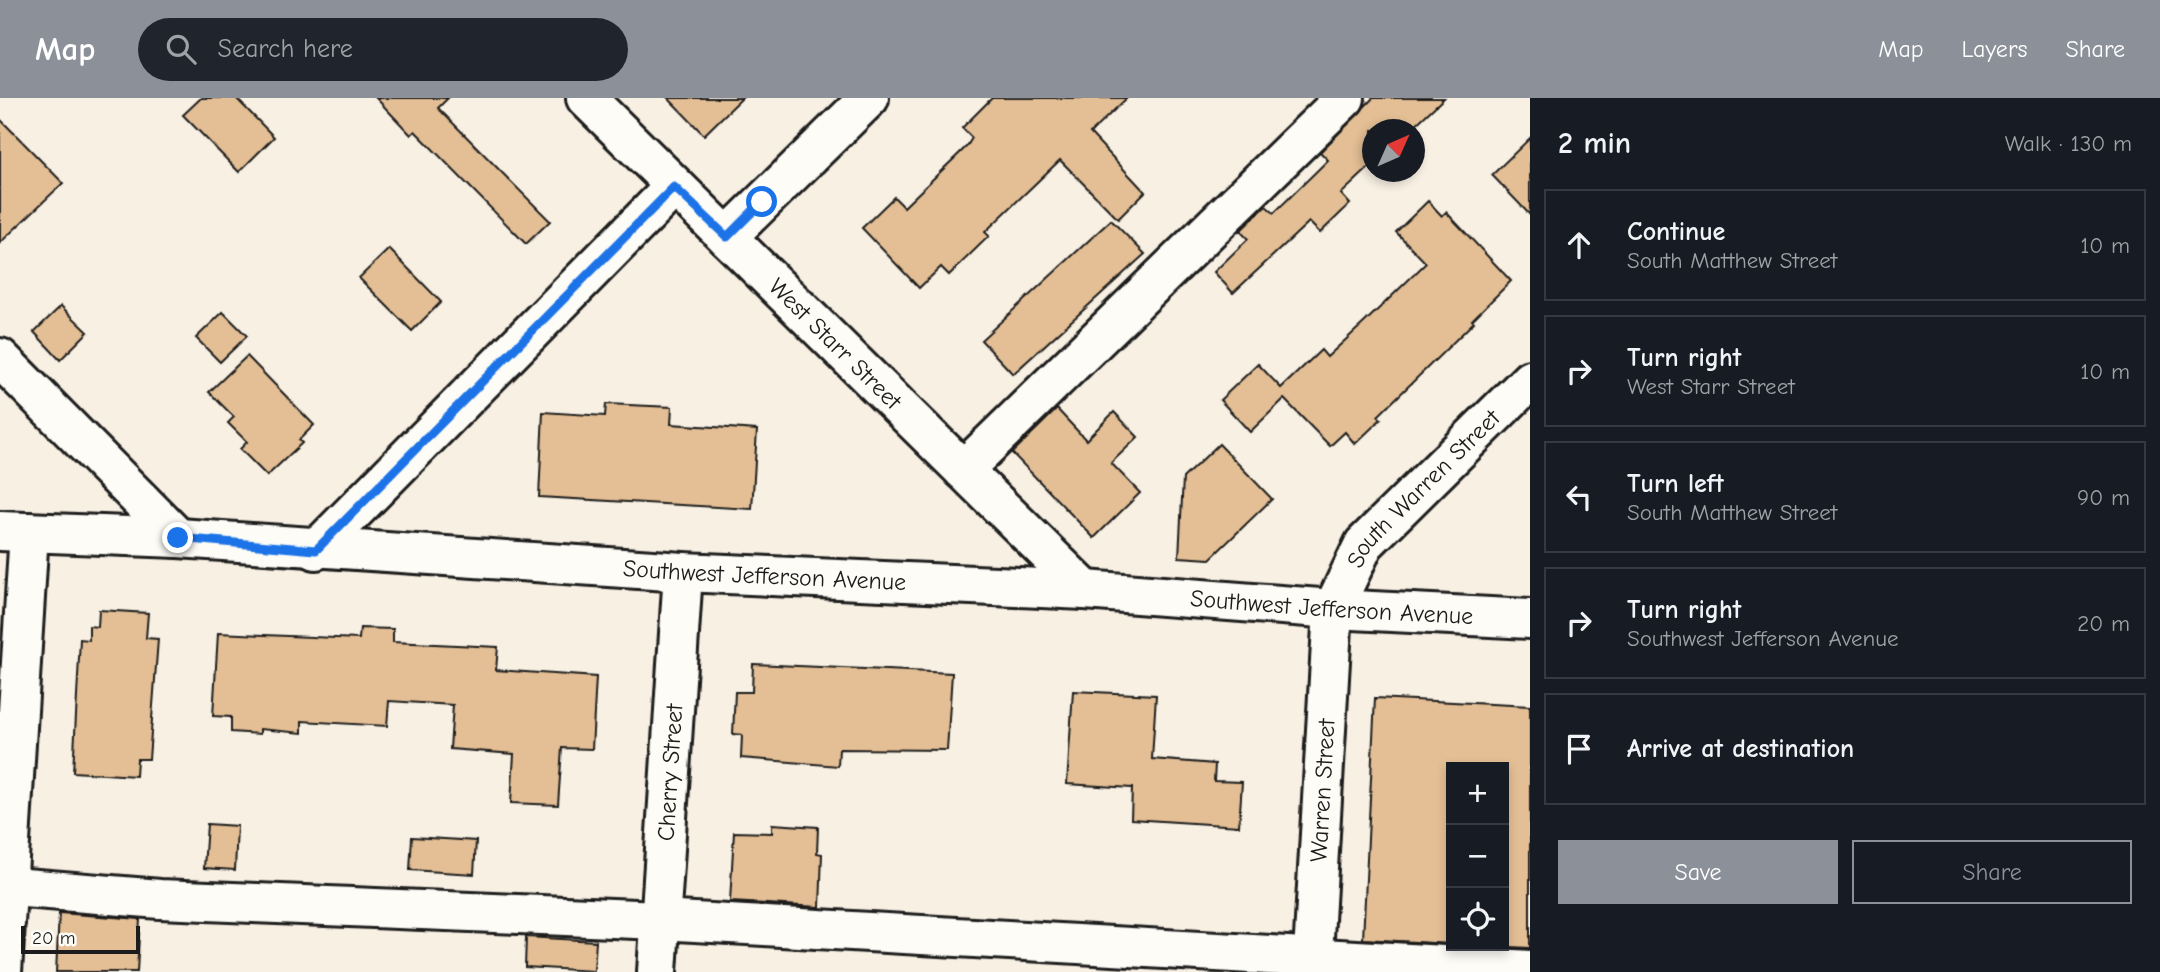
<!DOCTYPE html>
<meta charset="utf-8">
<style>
:root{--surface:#171b24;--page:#20242c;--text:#f1f3f6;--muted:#9ea1a6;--line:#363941;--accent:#8c9099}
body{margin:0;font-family:"Comic Neue",sans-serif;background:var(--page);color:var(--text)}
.controls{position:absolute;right:21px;bottom:21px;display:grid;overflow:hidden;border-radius:0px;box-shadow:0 4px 10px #0003}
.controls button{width:63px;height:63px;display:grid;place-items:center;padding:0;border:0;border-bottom:2px solid var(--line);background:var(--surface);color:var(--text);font:35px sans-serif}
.compass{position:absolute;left:1362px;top:21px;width:63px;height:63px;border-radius:50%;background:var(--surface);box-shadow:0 4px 10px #0003;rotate:45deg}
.scale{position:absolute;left:21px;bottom:18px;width:119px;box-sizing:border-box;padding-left:7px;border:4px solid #1c1c1c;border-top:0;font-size:19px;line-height:24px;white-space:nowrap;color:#1c1c1c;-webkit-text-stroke:5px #fdfcf7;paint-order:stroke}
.stop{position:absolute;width:21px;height:21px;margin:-16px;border:5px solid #1a73e8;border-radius:50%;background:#fff}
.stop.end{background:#1a73e8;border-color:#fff;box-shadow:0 2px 7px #0008}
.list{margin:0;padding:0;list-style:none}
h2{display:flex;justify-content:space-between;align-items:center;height:91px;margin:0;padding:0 28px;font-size:30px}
h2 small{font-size:23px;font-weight:400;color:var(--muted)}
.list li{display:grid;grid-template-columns:46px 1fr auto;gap:21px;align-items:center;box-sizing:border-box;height:112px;margin:0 14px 14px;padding:0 14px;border:2px solid var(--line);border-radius:0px}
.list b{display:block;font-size:26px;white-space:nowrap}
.list p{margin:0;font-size:23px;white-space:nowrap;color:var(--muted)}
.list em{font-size:23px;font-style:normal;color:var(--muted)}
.actions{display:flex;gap:14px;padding:21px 28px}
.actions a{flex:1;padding:16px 0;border:2px solid var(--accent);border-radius:0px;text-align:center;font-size:24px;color:var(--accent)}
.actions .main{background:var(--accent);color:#fff}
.icon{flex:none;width:38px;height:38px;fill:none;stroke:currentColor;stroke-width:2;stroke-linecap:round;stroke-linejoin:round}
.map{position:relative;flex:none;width:1530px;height:874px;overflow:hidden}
header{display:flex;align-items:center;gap:42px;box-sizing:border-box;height:98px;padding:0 35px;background:var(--accent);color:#fff}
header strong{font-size:33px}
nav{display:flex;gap:38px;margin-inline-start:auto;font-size:24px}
.search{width:490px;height:63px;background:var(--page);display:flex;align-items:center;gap:18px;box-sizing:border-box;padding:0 24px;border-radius:38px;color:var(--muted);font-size:26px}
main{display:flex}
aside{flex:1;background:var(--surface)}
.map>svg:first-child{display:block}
.building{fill:#e4bf95;stroke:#1c1c1c;stroke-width:2}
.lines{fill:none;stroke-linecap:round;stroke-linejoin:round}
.minor-casing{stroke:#1c1c1c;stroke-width:44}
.major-casing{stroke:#1c1c1c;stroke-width:44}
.minor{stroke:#fdfcf7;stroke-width:38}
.major{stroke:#fdfcf7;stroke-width:38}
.route{stroke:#1a73e8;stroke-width:9}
.labels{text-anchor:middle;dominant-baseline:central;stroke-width:6;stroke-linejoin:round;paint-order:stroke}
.street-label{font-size:24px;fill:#1c1c1c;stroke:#fdfcf7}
</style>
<header>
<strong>Map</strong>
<div class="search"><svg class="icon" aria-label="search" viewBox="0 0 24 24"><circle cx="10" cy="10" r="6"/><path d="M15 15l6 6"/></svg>Search here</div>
<nav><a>Map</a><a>Layers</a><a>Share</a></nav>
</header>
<main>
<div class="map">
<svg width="1530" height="874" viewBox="0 0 1530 874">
<rect width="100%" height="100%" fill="#f8f0e3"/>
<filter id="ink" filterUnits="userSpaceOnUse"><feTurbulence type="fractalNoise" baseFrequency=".0143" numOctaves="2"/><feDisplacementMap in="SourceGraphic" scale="14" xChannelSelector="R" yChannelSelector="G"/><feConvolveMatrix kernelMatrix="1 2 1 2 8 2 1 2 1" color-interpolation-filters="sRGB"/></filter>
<g filter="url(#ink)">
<!-- building -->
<g class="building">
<path d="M201,0h35l38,39 -35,35 -56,-57z"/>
<path d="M376,0h72l-10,10 112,113 -24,23 -111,-113 -4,4z"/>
<path d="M668,0h74l-38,37z"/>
<path d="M992,0h135l-37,35 55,59 -27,27 -58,-59 -75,72 4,4 -40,39 -8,-8 -22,21 -57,-60 32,-31 10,10 63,-61 5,-8 -10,-10z"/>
<path d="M1373,0h71l-34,32h-37v34l-32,30 9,10 -30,29 -11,-11 -76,71 -19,-21 34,-33 -8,-8 26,-25 8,7 54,-53 -8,-8z"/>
<path d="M0,21l63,64 -63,60z"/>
<path d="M1530,40v77l-38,-40z"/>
<path d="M1428,103l14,15 4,-4 65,69 -39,39 2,2 -96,94 3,3 -26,25 -10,-12 -15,14 -46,-47 -34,33 -30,-32 38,-36 23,24 40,-38 6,7 38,-35 61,-59 -30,-31z"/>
<path d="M1111,122l34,34 -132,120 -32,-34z"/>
<path d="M389,151l52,53 -29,29 -53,-53z"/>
<path d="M61,208l27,26 -28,28 -26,-28z"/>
<path d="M223,214l24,24 -27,26 -24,-24z"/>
<path d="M247,258l67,69 -15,15 3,3 -35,33 -27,-27 7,-7 -19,-19 6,-6 -25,-25z"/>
<path d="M606,306l66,3 -1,17 86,6 -5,79 -213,-12 4,-85 62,4z"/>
<path d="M1057,311l29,31 28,-28 24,25 -27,26 29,30 -46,45 -82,-85z"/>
<path d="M1219,346l53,55 -62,60 -31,-2 4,-79z"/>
<path d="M99,512l49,3 -2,25 12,1 -9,120h-12l-1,17 -63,-4 7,-133 9,1v-14l9,1z"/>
<path d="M360,530l33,1v13l105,5 -2,23 100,7 -4,72 -30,-1 -4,57 -47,-2 3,-49 -64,-5 3,-44 -64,-4 -2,25 -85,-5v12l-42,-4v5l-29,-2v-15l-18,-1 5,-83 141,6z"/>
<path d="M753,566l199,9 -5,77 -108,-1 -1,17 -97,-8 1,-23 -9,-1 2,-42h17z"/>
<path d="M1073,593l83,4 -4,64 63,5 -1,17 28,1 -3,44 -108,-7 1,-31 -65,-4z"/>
<path d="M1375,600l155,8v242l-41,-2h15v-179h-53v177l-88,-5z"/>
<path d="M207,726l30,2 -2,44 -31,-2z"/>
<path d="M772,726l46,3 -1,26 5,1 -2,53 -90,-5 4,-70 38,1z"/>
<path d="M412,739l64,4 -2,33 -64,-4z"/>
<path d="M59,815l81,6 -3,53h-81z"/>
<path d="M526,839l70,4 -2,30 -69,-4z"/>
</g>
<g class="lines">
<defs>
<g id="minor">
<path id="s1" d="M586,0l499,492"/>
<path d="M727,139l142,-139"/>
<path d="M0,260l178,180"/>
<path d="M963,372l382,-372"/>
<path d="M316,452l358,-363"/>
<path d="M0,788l160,13 500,21 870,50"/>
<path d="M2,874l27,-440"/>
<path id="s2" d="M657,874l26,-400"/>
<path id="s3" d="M1312,874l21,-363 31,-65 166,-164"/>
</g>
<g id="major">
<path id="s4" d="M0,433l178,7 505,34 402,18 248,19 197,10"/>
</g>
</defs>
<!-- minor casing -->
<use href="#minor" class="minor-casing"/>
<!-- major casing -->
<use href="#major" class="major-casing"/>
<!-- minor -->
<use href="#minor" class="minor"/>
<!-- major -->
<use href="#major" class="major"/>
</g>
</g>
<g class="lines" filter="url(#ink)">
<!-- route -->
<path class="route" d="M178,440l138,12 358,-363 53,50 35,-35"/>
</g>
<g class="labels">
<!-- street labels -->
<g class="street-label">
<text stroke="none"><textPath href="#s1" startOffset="350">West Starr Street</textPath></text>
<text stroke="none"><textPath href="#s3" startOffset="516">South Warren Street</textPath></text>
<text stroke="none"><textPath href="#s4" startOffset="766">Southwest Jefferson Avenue</textPath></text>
<text stroke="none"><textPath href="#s4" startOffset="1334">Southwest Jefferson Avenue</textPath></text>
<text stroke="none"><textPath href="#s2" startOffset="200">Cherry Street</textPath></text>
<text stroke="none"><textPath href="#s3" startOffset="182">Warren Street</textPath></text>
</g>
</g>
</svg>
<div class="controls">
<button>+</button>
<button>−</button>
<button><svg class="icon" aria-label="locate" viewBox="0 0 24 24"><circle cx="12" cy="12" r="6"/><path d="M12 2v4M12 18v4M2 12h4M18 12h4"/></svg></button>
</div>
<svg class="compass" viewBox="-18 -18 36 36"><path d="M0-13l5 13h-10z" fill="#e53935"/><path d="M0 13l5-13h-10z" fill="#9ea1a6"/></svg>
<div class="scale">20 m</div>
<div class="stop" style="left:762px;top:104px"></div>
<div class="stop end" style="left:178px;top:440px"></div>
</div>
<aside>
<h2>2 min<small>Walk · 130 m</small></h2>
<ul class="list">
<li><svg class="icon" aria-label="ahead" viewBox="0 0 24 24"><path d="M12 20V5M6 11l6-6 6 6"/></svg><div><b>Continue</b><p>South Matthew Street</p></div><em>10 m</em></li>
<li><svg class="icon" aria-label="right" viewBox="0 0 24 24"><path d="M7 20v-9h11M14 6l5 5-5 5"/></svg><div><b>Turn right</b><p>West Starr Street</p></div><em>10 m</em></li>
<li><svg class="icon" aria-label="left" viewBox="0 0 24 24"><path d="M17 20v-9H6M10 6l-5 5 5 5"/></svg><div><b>Turn left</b><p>South Matthew Street</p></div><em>90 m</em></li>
<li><svg class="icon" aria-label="right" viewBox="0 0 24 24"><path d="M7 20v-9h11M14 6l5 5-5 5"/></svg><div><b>Turn right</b><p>Southwest Jefferson Avenue</p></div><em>20 m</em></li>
<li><svg class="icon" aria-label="arrive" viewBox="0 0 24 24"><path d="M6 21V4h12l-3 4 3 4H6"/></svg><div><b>Arrive at destination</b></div></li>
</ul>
<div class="actions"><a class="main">Save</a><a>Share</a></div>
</aside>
</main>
